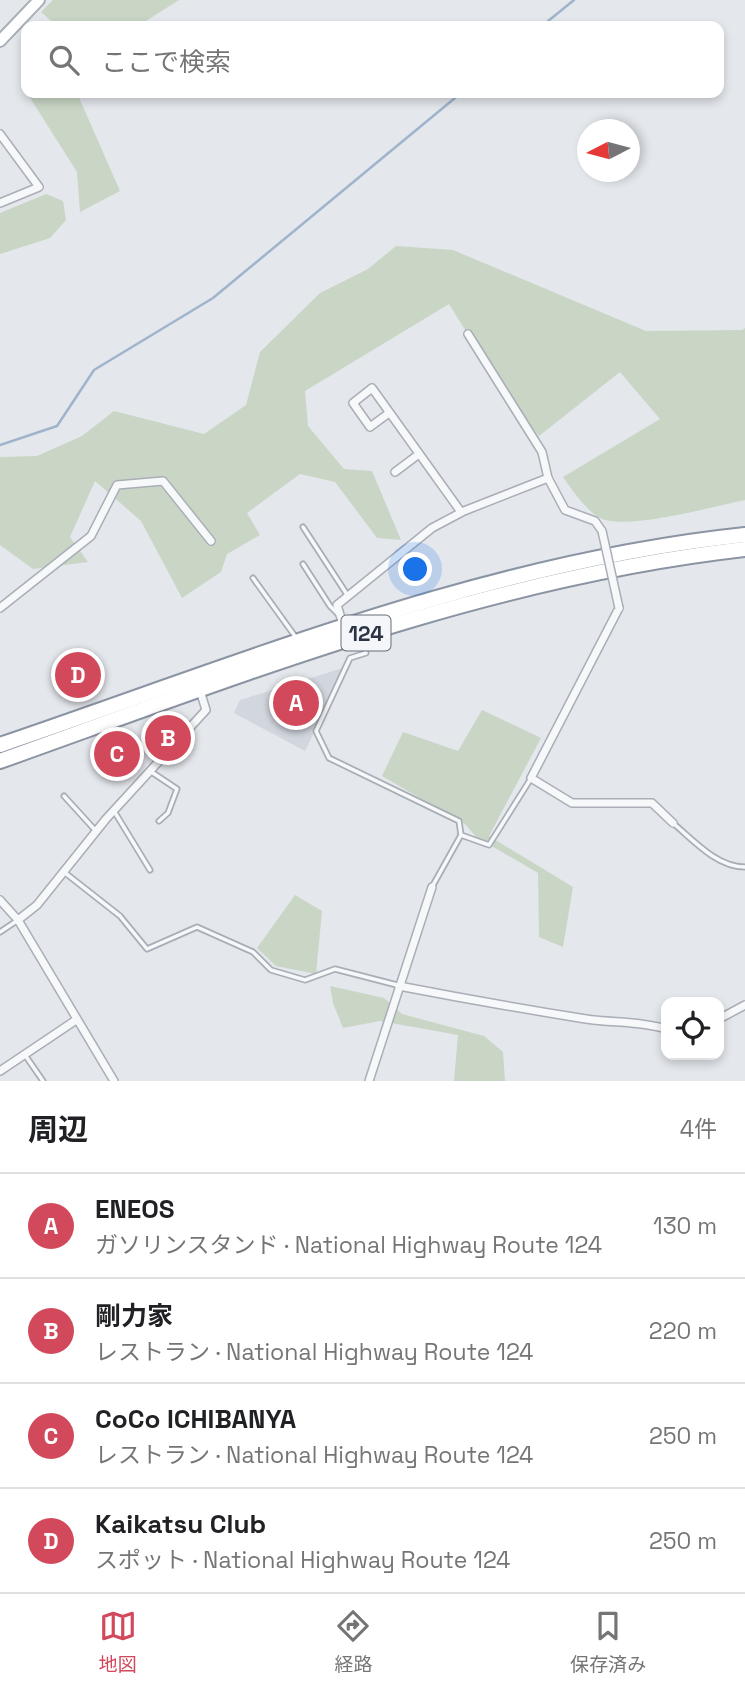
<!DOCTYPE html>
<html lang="ja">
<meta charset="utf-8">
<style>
:root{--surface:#fff;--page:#f2f2f2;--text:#202124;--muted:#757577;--line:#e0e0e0;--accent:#d1495b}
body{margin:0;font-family:"Space Grotesk","Noto Sans JP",sans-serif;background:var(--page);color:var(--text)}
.controls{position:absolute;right:21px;bottom:21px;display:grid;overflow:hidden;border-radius:14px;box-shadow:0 4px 10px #0003}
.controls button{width:63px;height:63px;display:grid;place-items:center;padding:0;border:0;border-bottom:2px solid var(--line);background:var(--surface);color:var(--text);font:35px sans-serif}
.compass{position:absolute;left:577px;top:119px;width:63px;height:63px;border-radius:50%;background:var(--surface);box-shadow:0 4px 10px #0003;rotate:264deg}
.you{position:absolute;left:416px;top:570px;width:24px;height:24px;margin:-18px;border:5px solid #fff;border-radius:50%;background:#1a73e8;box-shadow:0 0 0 10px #1a73e833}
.badge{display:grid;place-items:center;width:46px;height:46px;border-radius:50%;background:var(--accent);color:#fff;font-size:23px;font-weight:700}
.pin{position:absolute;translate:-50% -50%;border:4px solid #fff;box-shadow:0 2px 7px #0006}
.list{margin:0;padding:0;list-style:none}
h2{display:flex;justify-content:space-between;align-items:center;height:91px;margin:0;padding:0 28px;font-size:30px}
h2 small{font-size:23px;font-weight:400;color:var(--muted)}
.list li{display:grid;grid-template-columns:46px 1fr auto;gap:21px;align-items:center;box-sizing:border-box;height:105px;padding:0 28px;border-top:2px solid var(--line)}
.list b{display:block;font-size:26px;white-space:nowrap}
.list p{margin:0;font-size:23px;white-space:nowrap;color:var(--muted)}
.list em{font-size:23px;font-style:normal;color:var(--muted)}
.icon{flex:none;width:38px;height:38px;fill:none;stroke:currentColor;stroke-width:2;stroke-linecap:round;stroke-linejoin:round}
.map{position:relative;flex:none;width:745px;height:1081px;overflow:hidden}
.search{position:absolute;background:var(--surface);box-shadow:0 4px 10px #0003;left:21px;right:21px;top:21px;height:77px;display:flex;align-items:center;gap:18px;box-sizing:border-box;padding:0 24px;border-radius:14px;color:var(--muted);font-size:26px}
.sheet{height:511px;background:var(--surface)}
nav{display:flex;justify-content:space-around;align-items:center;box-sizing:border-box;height:98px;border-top:2px solid var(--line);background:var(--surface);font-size:19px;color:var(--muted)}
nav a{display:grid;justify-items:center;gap:4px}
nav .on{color:var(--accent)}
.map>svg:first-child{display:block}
.built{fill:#d2d6de}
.green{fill:#c9d6c5}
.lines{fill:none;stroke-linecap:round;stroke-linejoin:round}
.stream{stroke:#9fb4cc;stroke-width:2.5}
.lane-casing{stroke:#a9aeb7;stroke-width:7}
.street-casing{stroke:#a9aeb7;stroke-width:10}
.secondary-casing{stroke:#a9aeb7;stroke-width:14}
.highway-casing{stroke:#8b94a3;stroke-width:18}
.lane{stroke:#f7f8fa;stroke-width:3.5}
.street{stroke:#f7f8fa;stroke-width:7}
.secondary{stroke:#fff;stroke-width:10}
.highway{stroke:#fff;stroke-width:14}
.street-bridge-casing{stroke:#a9aeb7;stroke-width:10;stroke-linecap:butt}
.street-bridge{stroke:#f7f8fa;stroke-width:7}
.labels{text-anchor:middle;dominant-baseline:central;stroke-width:5;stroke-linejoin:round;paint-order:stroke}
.shield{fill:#f4f6f9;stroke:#676e7b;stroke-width:2}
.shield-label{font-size:21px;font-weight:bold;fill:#2b3445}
</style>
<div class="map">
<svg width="745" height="1081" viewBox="0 0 745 1081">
<rect width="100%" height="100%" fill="#e4e7ec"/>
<!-- built -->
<path class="built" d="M346,667l-41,84 -71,-38 6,-13z"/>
<!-- green -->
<g class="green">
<path d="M53,0h126l-41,26h-81l-16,-14z"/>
<path d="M27,93h50l43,98 -40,21 -3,-40z"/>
<path d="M46,194l17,7 3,19 -16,18 -50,16v-41z"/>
<path d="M396,246l57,4 193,81 96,-1 3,-2v172c-34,7 -109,28 -140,20 -15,-4 -33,-30 -42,-43l97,-58 -40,-47 -81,64 -34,-42 -56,-90 -144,87 3,35 36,43 28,2 29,69 -24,-2 -42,-56 -35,-8 -53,39 13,22 -33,19 -6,18 -39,26 -41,-77 -46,-40 -25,56 18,25 -55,7 -33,-24v-88l37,-1 45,-20 32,-25 90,23 42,-29 14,-53 60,-59 48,-24z"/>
<path d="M482,710l59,28 -52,98 84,51 -10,60 -24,-10 -1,-64 -62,-36 -10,-12 -84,-49 21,-44 55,19z"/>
<path d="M295,895l27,16 -6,63 -40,-8 -19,-18z"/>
<path d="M330,986l54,12 18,16 82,22 19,16 2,29h-51l4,-46 -78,-14 -37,7 -10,-25z"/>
</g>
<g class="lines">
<!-- stream -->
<g class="stream">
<path d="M542,26l32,-26"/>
<path d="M0,445l57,-19 37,-56 119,-72 248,-205"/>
</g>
<defs>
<g id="lane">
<path d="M303,527l45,69"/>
<path d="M303,564l27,42 9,9"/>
<path d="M253,578l44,61"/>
<path d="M363,640l3,13 -16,5 -34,73 13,27 130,63 2,14"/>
<path d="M150,771l27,18 -9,24 -9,8"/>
<path d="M64,796l31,34"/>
<path d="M114,811l36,59"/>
<path d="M673,823c21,18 44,44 72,44"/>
<path d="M64,872l56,44 27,33 50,-22 56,25 18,18 34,10 30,-11 62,16"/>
<path d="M432,887l29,-52 28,10 41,-65"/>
<path d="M0,932l18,-12"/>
<path d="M25,1055l18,26"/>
</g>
<g id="street">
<path d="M0,134l39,53 -39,16"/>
<path d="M389,413l-19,14 -17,-24 19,-15 89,124"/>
<path d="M395,472l24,-18"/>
<path d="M548,478l17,32 30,11 7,10"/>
<path d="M0,608l91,-72 26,-51 46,-4 48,60"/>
<path d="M619,608l-88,170 41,25h80l21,20"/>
<path d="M344,628l-7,-23 95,-77 32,-17 84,-33 -6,-26 -74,-118"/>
<path d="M0,900l18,20 96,161"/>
<path d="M18,920l19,-15 69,-86 100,-109 -7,-23"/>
<path d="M399,986c62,12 124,23 187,33 27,4 54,2 80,10"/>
<path d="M719,1019l26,-14"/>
<path d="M0,1071l76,-51"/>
<path d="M369,1081l63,-194"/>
</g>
<path id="secondary" d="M0,41l39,-41"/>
<g id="highway">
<path d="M0,745c244,-83 486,-183 745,-210"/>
<path d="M0,761c244,-87 486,-183 745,-212"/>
</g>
</defs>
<!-- lane casing -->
<use href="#lane" class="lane-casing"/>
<!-- street casing -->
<use href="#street" class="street-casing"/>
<!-- secondary casing -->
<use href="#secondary" class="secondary-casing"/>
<!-- highway casing -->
<use href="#highway" class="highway-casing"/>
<!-- lane -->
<use href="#lane" class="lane"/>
<!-- street -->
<use href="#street" class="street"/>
<!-- secondary -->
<use href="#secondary" class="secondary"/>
<!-- highway -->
<use href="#highway" class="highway"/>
<defs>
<path id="street-bridge" d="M602,531l17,77"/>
</defs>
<!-- street-bridge casing -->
<use href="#street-bridge" class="street-bridge-casing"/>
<!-- street-bridge -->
<use href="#street-bridge" class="street-bridge"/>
</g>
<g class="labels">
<!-- shield labels -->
<rect class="shield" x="341.5" y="615.5" width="49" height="35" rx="5"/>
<g class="shield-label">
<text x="366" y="633">124</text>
</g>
</g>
</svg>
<div class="controls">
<button><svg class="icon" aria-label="locate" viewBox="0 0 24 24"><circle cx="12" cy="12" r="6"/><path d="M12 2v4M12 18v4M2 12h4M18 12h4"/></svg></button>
</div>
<svg class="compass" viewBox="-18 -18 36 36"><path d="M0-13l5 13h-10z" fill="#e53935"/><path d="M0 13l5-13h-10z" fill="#757577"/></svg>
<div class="you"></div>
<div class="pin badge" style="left:296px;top:703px">A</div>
<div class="pin badge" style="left:168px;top:738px">B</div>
<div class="pin badge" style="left:117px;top:754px">C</div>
<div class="pin badge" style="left:78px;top:675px">D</div>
<div class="search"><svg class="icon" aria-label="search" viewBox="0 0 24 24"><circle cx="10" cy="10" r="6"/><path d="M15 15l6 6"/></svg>ここで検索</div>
</div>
<section class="sheet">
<h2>周辺<small>4件</small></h2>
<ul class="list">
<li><span class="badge">A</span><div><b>ENEOS</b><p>ガソリンスタンド · National Highway Route 124</p></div><em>130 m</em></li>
<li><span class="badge">B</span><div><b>剛力家</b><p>レストラン · National Highway Route 124</p></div><em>220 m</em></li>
<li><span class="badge">C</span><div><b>CoCo ICHIBANYA</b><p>レストラン · National Highway Route 124</p></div><em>250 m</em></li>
<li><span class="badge">D</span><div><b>Kaikatsu Club</b><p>スポット · National Highway Route 124</p></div><em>250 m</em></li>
</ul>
</section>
<nav>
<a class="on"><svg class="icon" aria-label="map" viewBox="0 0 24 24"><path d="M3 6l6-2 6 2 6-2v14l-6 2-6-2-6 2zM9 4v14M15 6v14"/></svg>地図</a>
<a><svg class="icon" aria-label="directions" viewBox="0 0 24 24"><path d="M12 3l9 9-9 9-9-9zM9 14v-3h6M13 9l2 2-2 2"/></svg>経路</a>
<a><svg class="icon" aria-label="saved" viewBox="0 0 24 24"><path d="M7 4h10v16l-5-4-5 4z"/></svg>保存済み</a>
</nav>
